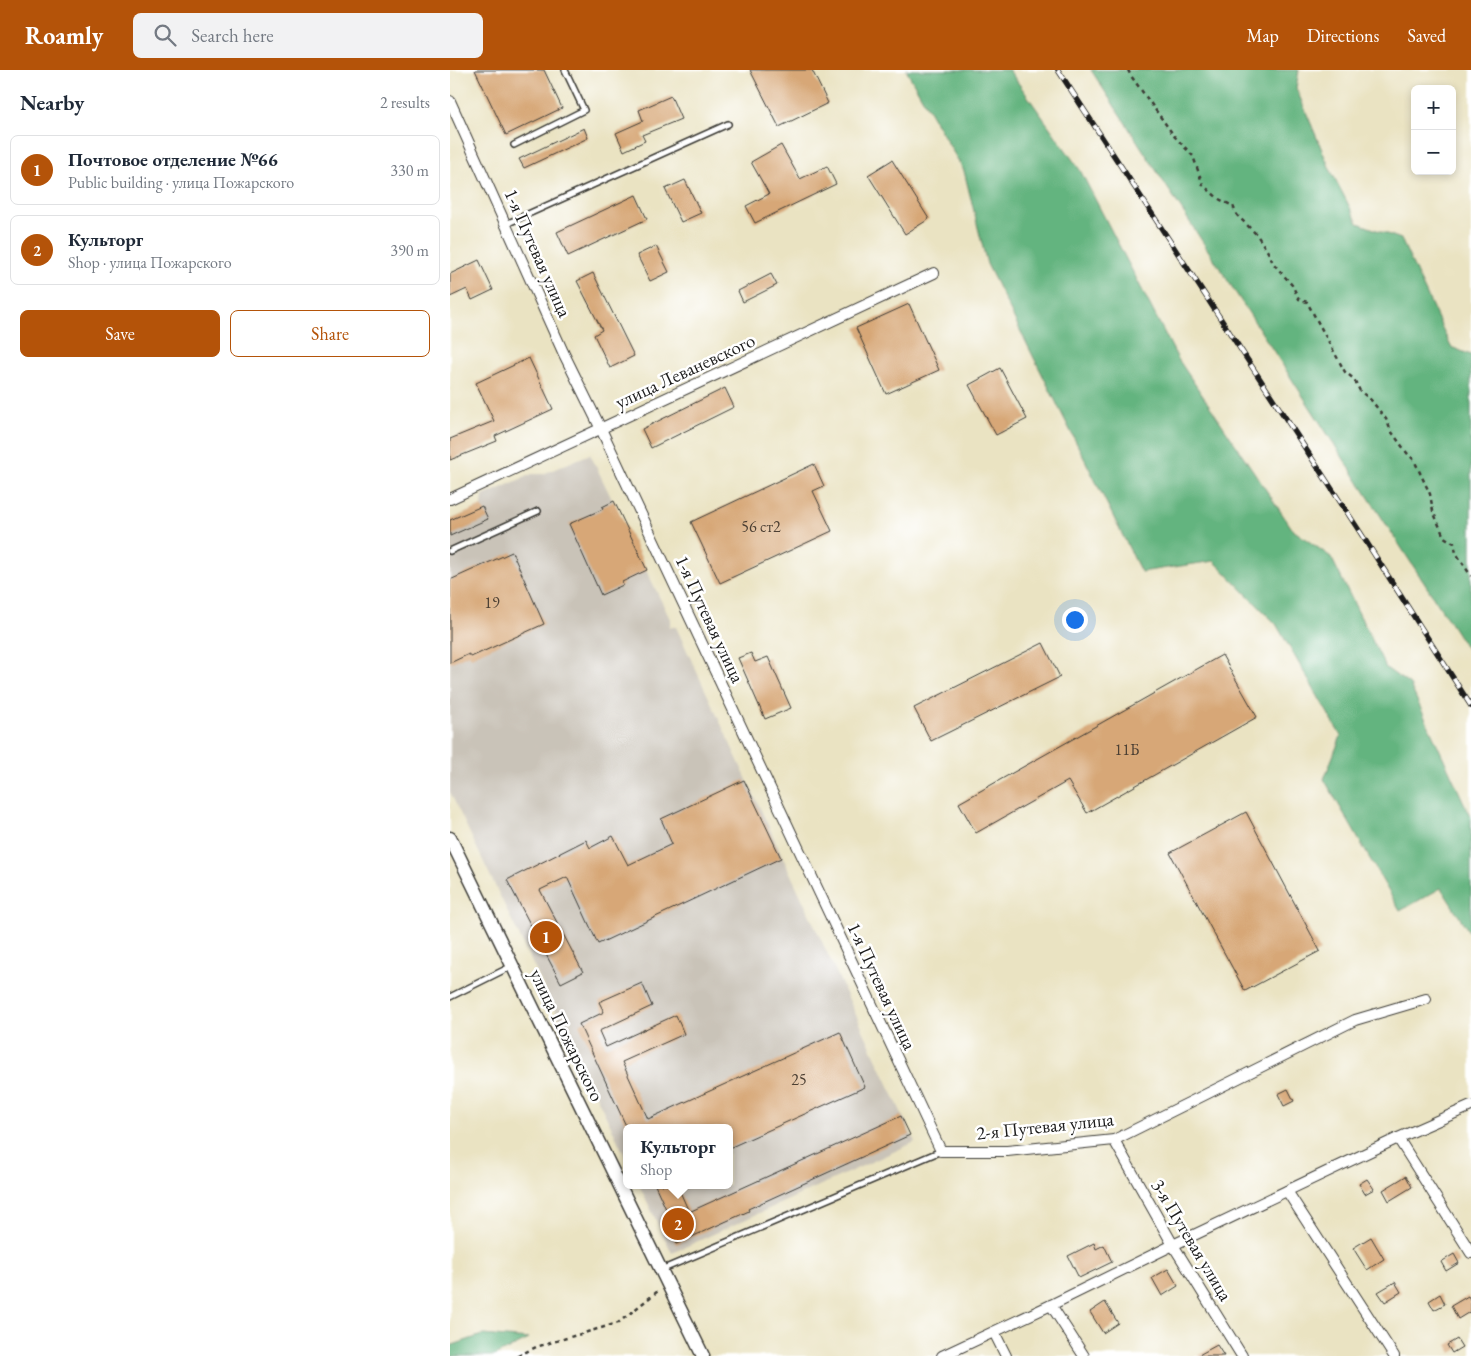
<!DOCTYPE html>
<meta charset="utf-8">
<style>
:root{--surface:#fff;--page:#f2f2f3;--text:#1f2937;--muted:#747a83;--line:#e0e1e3;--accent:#b45309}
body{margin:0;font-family:"EB Garamond",serif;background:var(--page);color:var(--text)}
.controls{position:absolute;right:15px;top:15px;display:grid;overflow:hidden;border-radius:8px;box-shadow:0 2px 8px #0003}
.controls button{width:45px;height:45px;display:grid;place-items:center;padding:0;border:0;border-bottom:1px solid var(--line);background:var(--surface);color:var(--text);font:25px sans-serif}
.you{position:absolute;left:624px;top:549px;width:18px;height:18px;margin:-12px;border:4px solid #fff;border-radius:50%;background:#1a73e8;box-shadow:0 0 0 8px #1a73e833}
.badge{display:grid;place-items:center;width:32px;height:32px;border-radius:50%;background:var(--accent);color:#fff;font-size:16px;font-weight:700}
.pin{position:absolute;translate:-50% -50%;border:2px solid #fff;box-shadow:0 1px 5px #0006}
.popup{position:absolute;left:173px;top:1054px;width:110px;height:65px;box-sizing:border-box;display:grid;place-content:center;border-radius:8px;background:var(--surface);filter:drop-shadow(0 1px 4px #0005);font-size:16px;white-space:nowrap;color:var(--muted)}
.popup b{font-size:19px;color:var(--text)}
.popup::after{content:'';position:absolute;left:50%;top:100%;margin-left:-10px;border:10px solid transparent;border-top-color:var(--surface)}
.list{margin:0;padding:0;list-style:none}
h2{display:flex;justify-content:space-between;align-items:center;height:65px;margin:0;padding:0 20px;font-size:21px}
h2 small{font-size:16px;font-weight:400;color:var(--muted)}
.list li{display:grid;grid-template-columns:32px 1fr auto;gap:15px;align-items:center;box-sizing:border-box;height:70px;margin:0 10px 10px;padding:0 10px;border:1px solid var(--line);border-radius:8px}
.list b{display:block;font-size:19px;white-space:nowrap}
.list p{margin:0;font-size:16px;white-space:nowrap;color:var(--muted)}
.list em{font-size:16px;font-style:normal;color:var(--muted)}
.actions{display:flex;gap:10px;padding:15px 20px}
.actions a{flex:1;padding:11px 0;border:1px solid var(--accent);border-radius:8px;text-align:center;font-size:18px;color:var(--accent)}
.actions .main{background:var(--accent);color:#fff}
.icon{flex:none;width:28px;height:28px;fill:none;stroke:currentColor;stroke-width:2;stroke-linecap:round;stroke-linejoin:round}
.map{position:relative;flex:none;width:1021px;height:1286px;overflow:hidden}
header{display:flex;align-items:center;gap:30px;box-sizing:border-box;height:70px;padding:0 25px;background:var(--accent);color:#fff}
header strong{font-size:24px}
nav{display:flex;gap:28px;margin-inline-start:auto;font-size:18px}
.search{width:350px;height:45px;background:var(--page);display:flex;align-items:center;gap:12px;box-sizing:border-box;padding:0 18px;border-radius:8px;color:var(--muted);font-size:19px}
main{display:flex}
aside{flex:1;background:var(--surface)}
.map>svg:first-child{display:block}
.industrial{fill:#c9c3b8}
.forest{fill:#64b47f;stroke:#40684e}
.building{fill:#d7a777}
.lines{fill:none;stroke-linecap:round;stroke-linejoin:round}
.service-casing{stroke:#3b3a35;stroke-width:8}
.minor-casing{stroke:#3b3a35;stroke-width:12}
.tertiary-casing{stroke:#3b3a35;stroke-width:15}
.path{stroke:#3b3a35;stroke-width:2.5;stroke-dasharray:4 4;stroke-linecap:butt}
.service{stroke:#fff;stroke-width:5}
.minor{stroke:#fff;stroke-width:10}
.tertiary{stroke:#fff;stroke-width:12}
.rail-casing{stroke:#1c1c1c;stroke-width:5.5}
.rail{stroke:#fff;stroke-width:4;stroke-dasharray:11;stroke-linecap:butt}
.labels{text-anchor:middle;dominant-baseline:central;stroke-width:5;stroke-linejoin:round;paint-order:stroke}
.number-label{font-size:16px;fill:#4b3f33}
.street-label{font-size:19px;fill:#1c1c1c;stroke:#fff}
</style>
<header>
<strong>Roamly</strong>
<div class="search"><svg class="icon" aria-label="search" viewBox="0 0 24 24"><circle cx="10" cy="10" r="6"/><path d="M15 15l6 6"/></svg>Search here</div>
<nav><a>Map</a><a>Directions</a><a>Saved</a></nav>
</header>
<main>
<aside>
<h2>Nearby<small>2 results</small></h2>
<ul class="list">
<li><span class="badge">1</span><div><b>Почтовое отделение №66</b><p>Public building · улица Пожарского</p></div><em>330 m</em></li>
<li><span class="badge">2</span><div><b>Культорг</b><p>Shop · улица Пожарского</p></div><em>390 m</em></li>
</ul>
<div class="actions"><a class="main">Save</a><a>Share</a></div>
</aside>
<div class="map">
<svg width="1021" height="1286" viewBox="0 0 1021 1286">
<rect width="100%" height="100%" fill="#fff"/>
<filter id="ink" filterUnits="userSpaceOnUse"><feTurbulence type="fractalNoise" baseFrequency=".02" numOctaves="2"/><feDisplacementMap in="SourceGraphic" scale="10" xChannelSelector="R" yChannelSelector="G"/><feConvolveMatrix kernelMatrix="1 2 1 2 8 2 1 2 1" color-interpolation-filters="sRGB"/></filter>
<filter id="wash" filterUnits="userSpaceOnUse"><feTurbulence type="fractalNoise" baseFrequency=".0096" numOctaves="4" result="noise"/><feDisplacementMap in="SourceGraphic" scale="20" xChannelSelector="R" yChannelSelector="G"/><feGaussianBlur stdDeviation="1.12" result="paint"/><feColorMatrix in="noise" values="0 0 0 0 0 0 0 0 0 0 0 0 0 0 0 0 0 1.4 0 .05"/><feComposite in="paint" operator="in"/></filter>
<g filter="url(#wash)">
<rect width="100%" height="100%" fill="#eae3c2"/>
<!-- industrial -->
<path class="industrial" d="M140,384l80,165v8h6l239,515 -243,111 -33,-68h90v-57h-102v32l-177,-368v-272l32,-14 1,-10 49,-22h11z"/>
<!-- forest -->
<g class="forest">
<path d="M456,0h103l71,100 98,189 115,171 38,27 55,111 24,17 61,133v117l-30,-47 -41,23 -76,-132 17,-43 -65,-112 -62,-63 -73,11 -154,-308 -23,-93z"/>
<path d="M641,0h208l-3,18 34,81 28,54 43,16 50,108 20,8v300z"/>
<path d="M32,1265h1l46,4 -35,17h-44v-10z"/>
</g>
<g id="blocks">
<!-- building -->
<g class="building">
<path d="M25,0h69l18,38 -56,27z"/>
<path d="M300,0h62l16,33 -49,24z"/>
<path d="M221,26l10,23 -39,16 3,6 -21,10 -8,-18 27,-12 -4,-11z"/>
<path d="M134,58l4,10 -64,30 -5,-9z"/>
<path d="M331,75l19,34 27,-13 9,18 -81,39 -9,-17 23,-12 -18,-32z"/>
<path d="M442,90l37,59 -24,15 -37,-59z"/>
<path d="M235,110l16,33 -20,9 -16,-33z"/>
<path d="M186,125l11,24 -79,37 -11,-24z"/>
<path d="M206,176l13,26 -19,9 -13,-26z"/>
<path d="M29,190l14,30 -21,10 -5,-11 -17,8v-23z"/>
<path d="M143,203l41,83 -24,12 -16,-33 8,-5 -25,-49z"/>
<path d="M321,204l6,11 -34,17 -5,-11z"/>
<path d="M459,234l30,66 -53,24 -30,-66z"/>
<path d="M79,288l24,51 -58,27 2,5 -47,19v-21l44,-18 -18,-38z"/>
<path d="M550,298l27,51 -31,16 -27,-50z"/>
<path d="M275,318l9,19 -83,41 -9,-19z"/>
<path d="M364,394l10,22 -11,5 19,40 -112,52 -29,-61z"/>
<path d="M164,431l33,69 -25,12 1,3 -22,10 -32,-71 34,-15 -1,-2z"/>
<path d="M32,436l6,13 -38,17v-16z"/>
<path d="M62,482l32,72 -73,33 -2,-3 -19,9v-83z"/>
<path d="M593,573l17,34 -129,64 -17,-33z"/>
<path d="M301,583l4,9 13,-5 23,51 -26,11 -27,-61z"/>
<path d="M772,585l35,62 -170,96 -19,-32 -92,52 -17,-30z"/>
<path d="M294,710l37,78 -183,86 -31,-67 -27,13 43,82 -22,11 -54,-103 79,-40 4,8 23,-12 15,29 44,-21 -11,-25z"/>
<path d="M796,742l74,139 -75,40 -75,-138z"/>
<path d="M192,913l10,23 -53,25 7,16 70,-32 8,19 -62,28 26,57 192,-87 25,55 -136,61v-20h-102l-48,-104 25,-12 -5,-10z"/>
<path d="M838,1019l6,12 -10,5 -6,-12z"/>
<path d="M451,1046l9,19 -162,74 1,2 -73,33 -10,-22 5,-2 -16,-35h22l12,27z"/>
<path d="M956,1106l6,11 -23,14 -6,-11z"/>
<path d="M917,1109l7,10 -9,5 -6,-10z"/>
<path d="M921,1167l13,22 -17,11 -14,-22z"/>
<path d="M644,1173l2,6 8,-4 8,17 -33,16 -11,-22z"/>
<path d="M1004,1184l5,9 -13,8 -5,-9z"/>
<path d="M718,1199l10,17 -16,10 -10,-18z"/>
<path d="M945,1212l6,10 -16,10 -7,-10z"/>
<path d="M990,1224l5,10 -11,6 -5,-9z"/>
<path d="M1018,1226l3,5v10l-13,8 -7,-13z"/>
<path d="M655,1232l13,21 -15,10 -13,-21z"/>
<path d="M1007,1269l5,8 -10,6 -5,-8z"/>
<path d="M767,1275l7,11h-27z"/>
</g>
</g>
</g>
<g filter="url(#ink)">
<use href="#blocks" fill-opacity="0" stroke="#3b3a35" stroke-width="1"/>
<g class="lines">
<defs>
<g id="service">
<path d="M64,75l70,-35 -19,-40"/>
<path d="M56,154l222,-100"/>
<path d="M0,481l88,-40"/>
<path d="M0,927l62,-31"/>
<path d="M211,1200l280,-119"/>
</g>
<g id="minor">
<path d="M0,31l113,251 38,77 340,722h66l107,-11 241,-120 71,-21"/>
<path d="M0,429l484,-226"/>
<path d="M948,1068l73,115"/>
<path d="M664,1070l59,105 69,111"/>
<path d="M837,1121l107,165"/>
<path d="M601,1235l33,51"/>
<path d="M544,1262l12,24"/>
<path d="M492,1286l109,-51 122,-60 225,-107 73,-32"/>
</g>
<path id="tertiary" d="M0,768l253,518"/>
</defs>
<!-- service casing -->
<use href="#service" class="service-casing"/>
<!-- minor casing -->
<use href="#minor" class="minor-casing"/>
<!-- tertiary casing -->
<use href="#tertiary" class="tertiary-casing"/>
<!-- path -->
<g class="path">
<path d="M678,0l3,6 44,61 18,19 10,29 16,14 14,7 4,9 20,20 11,17 5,11 19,22 7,14 8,3 38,70 9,7 6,12 11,9 15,19 5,12 16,22 7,7 16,34 3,17 11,26 10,6 2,10 15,23"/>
<path d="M68,1286l18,-9 82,-24 40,-32"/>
</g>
<!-- service -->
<use href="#service" class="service"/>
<!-- minor -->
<use href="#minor" class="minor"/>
<!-- tertiary -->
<use href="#tertiary" class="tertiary"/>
<defs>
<path id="rail" d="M608,0l302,462 111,174"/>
</defs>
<!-- rail casing -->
<use href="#rail" class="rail-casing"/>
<!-- rail -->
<use href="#rail" class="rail"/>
</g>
</g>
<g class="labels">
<!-- number labels -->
<g class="number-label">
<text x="311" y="456">56 ст2</text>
<text x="42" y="532">19</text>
<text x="677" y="679">11Б</text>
<text x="349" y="1009">25</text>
</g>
<!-- street labels -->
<g class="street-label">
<text transform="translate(88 183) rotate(66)">1-я Путевая улица</text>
<text transform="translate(235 301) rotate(-25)">улица Леваневского</text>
<text transform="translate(260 549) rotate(65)">1-я Путевая улица</text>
<text transform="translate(432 916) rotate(65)">1-я Путевая улица</text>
<text transform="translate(117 965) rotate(64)">улица Пожарского</text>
<text transform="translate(595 1056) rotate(-6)">2-я Путевая улица</text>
<text transform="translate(742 1170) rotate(59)">3-я Путевая улица</text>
</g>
</g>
</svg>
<div class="controls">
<button>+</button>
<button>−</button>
</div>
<div class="you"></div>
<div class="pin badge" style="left:96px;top:867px">1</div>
<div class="pin badge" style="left:228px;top:1154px">2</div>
<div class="popup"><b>Культорг</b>Shop</div>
</div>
</main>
